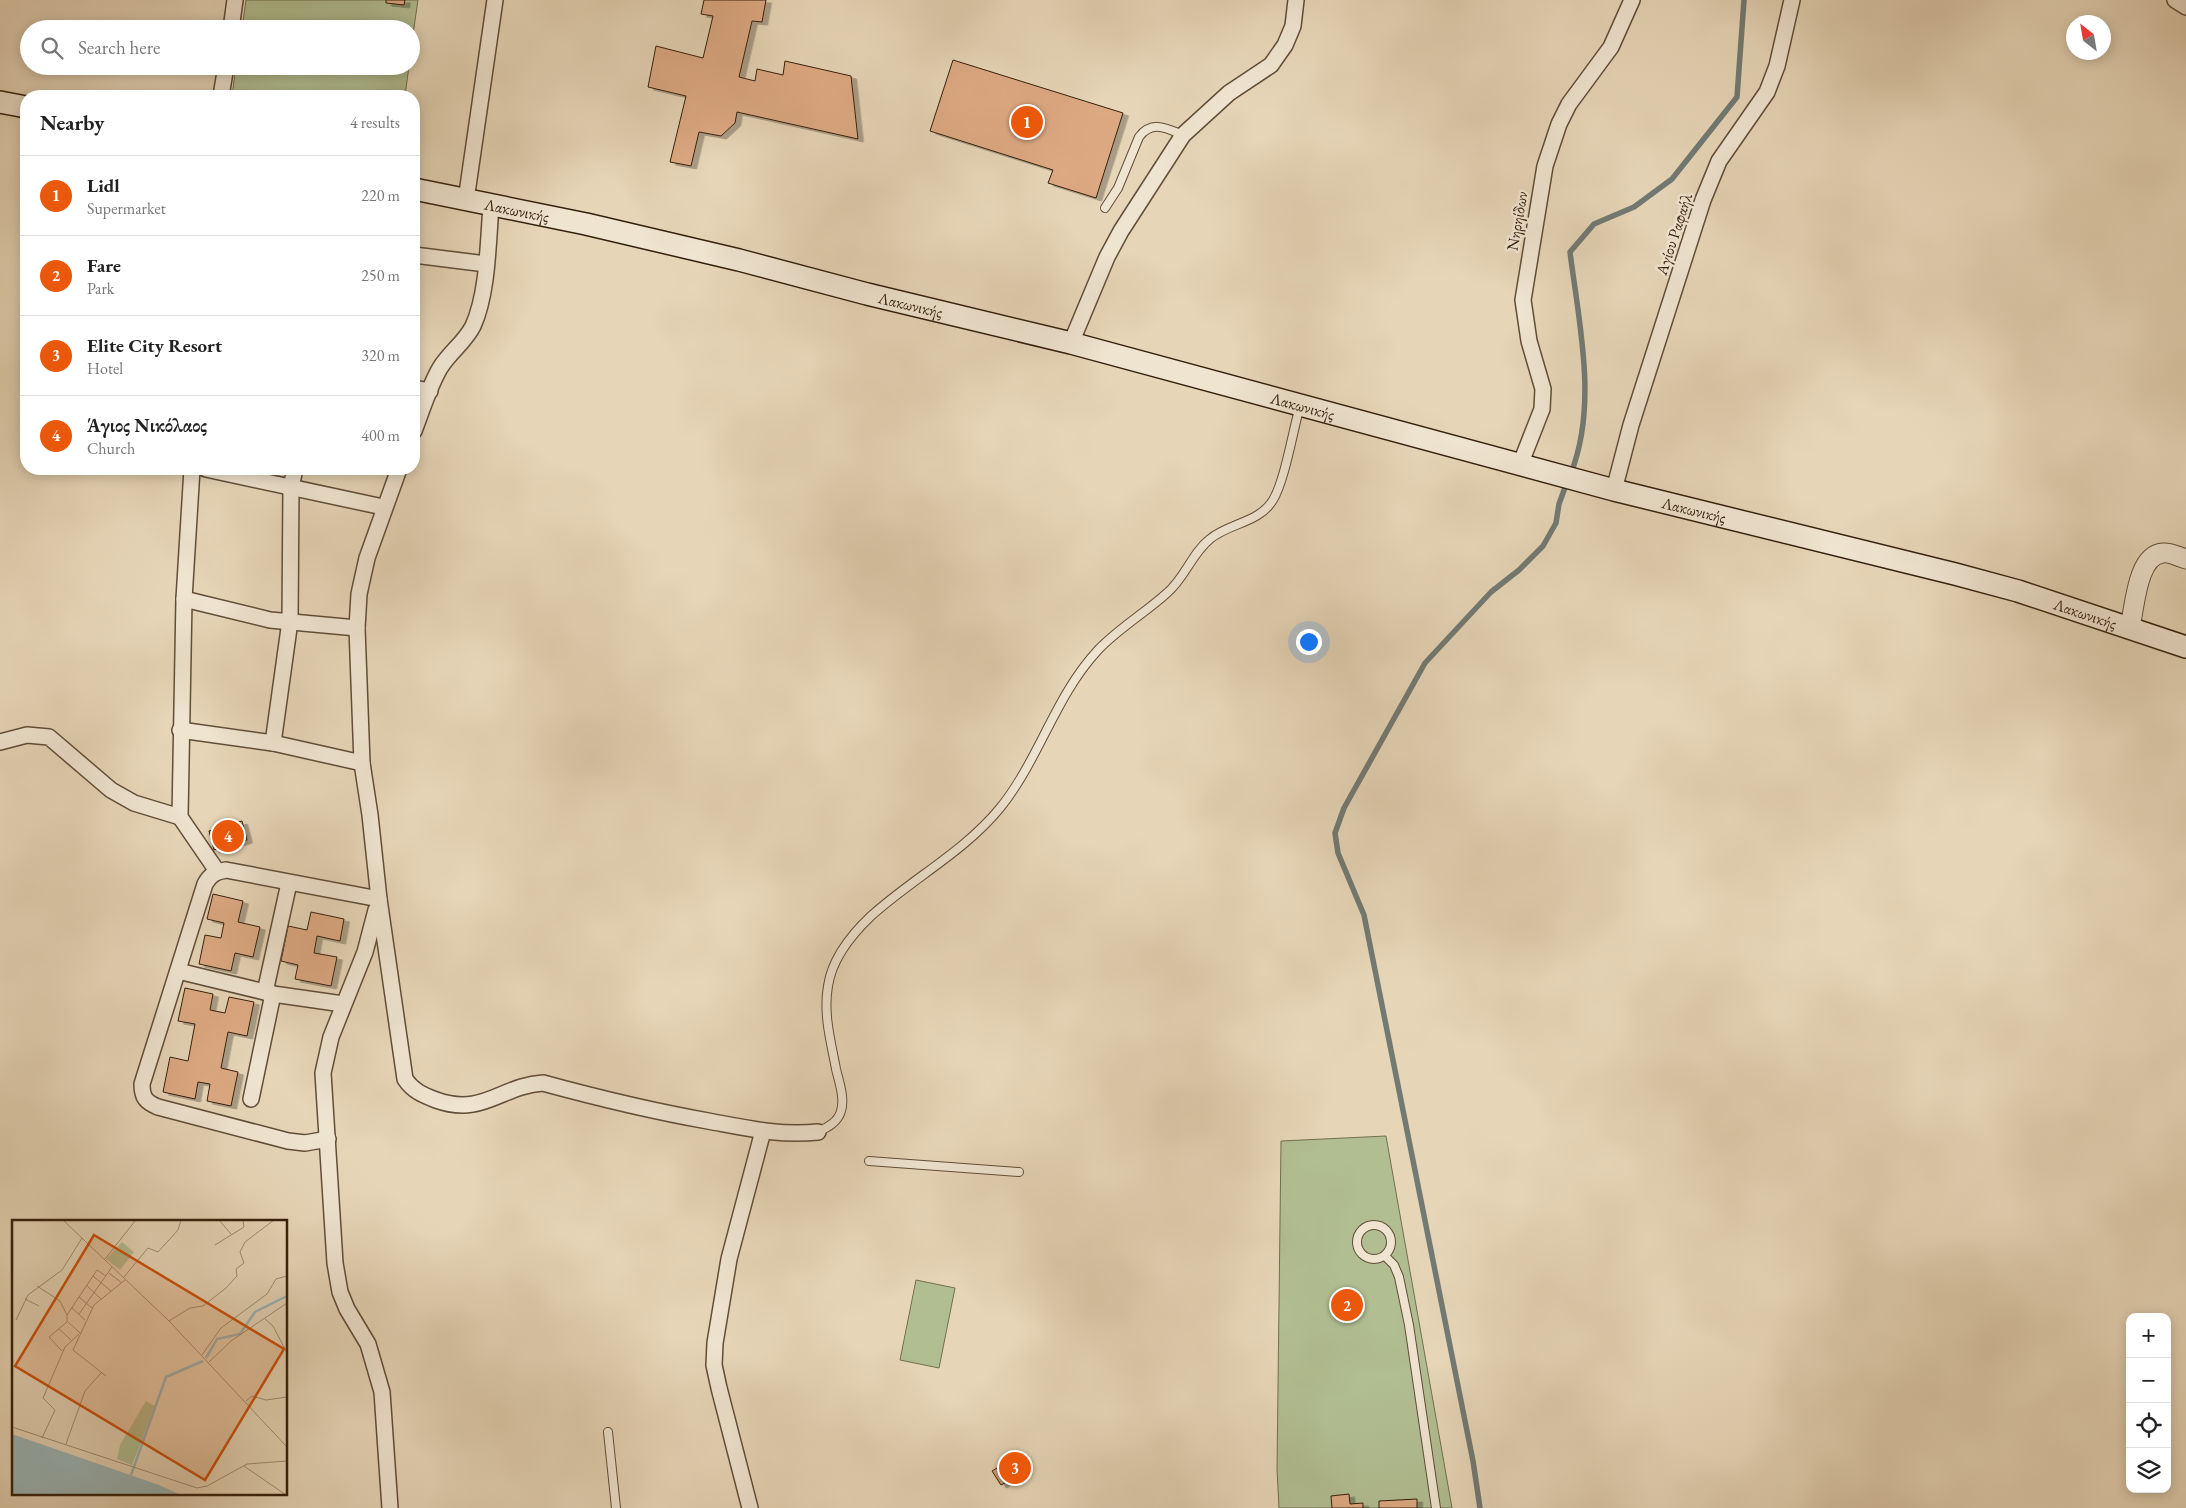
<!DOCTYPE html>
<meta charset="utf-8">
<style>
:root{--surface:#fff;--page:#f6f6f6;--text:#222;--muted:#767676;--line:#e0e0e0;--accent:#ea580c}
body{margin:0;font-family:"EB Garamond",serif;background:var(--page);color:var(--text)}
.controls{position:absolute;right:15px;bottom:15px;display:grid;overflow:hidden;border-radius:10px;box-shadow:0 2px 12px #0003}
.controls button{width:45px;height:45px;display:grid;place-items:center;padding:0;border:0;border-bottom:1px solid var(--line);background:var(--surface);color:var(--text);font:25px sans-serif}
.compass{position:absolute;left:2066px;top:15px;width:45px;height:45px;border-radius:50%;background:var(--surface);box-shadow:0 2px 12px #0003;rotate:329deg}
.you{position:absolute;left:1308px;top:641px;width:18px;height:18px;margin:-12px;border:4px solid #fff;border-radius:50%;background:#1a73e8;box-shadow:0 0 0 8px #1a73e833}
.badge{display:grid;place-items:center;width:32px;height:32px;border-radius:50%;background:var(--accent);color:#fff;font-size:16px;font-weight:700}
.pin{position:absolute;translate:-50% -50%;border:2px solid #fff;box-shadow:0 1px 5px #0006}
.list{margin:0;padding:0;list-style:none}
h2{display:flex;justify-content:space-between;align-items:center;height:65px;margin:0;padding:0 20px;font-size:21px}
h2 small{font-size:16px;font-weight:400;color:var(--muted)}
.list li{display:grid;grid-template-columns:32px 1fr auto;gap:15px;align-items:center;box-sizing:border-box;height:80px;padding:0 20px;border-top:1px solid var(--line)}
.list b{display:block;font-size:19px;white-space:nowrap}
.list p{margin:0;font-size:16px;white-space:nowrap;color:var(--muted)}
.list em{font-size:16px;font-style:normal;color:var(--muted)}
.icon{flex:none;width:28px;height:28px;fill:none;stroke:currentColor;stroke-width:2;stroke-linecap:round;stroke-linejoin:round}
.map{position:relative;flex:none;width:2186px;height:1508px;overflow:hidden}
.search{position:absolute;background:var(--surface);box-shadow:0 2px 12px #0003;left:20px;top:20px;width:400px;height:55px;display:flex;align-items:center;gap:12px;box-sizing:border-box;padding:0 18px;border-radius:28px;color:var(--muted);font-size:19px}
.panel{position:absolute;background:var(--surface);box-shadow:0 2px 12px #0003;left:20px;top:90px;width:400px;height:385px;border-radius:20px}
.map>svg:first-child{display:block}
.green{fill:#b1be92;stroke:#736f50}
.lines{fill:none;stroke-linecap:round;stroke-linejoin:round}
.stream{stroke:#727a74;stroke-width:5.5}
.building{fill:#dda983;stroke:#35200d;filter:url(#shadow)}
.service-casing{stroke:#614d38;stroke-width:10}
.minor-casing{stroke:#614d38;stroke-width:18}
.tertiary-casing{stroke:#614d38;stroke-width:21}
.secondary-casing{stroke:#35200d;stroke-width:24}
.service{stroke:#efe4d0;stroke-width:8}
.minor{stroke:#efe4d0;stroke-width:15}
.tertiary{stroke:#efe4d0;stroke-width:19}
.secondary{stroke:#efe4d0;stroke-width:21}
.labels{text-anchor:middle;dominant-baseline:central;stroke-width:5;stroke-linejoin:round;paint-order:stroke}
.street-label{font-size:16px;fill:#35200d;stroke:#efe4d0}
.inset-river{fill:none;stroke:#9ab6b9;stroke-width:2.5}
.inset-road{fill:none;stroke:#9f8d73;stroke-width:1}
.view{fill:#cd500c;fill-opacity:0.15;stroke:#cd500c;stroke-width:2.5}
.inset-edge{fill:none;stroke:#35200d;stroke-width:2.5}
</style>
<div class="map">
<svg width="2186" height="1508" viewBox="0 0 2186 1508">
<defs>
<filter id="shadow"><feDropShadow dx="5.5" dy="3" stdDeviation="0" flood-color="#0004"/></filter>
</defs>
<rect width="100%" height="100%" fill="#e6d5b7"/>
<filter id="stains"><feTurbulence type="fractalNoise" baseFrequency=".004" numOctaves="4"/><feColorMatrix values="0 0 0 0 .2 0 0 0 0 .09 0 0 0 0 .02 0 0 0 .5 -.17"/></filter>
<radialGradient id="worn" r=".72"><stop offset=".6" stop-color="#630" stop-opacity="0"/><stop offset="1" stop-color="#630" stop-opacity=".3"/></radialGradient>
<!-- green -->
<g class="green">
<path d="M246,0h172l-7,48v-19h-169z"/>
<path d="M236,66h173l-4,30h-173z"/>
<path d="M1386,1136l66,372h-173l-2,-39 4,-328z"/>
<path d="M916,1280l39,8 -16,80 -39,-8z"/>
</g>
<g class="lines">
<!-- stream -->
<g class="stream">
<path d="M1571,473c27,-69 8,-149 -1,-221l24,-28 40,-17 38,-28 65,-82 7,-97"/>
<path d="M1480,1508l-7,-47 -109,-546 -26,-62 -3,-20 9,-25 81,-145 66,-71 28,-22 24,-24 13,-23 3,-19 8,-22"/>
</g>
</g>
<!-- building -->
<g class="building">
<path d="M386,0h19l-1,5 -18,-2z"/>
<path d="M704,0h62l-4,22 -10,-1 -13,56 16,4 2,-12 26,6 2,-14 66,15 7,63 -121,-27 -2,11 -14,13 -22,-4 -8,34 -21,-4 16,-66 -38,-9 8,-41 47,12 10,-42 -12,-2z"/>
<path d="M953,60l170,53 -27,85 -48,-15 5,-13 -123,-39z"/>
<path d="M242,821l5,19 -33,10 -5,-19z"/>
<path d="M213,894l30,7 -5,21 22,5 -7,30 -18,-4 -4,18 -32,-7 6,-29 16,3 3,-15 -17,-4z"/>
<path d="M311,912l33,7 -4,22 -23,-5 -3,17 23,4 -6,29 -36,-7 3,-14 -17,-4 7,-35 19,4z"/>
<path d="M185,988l28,6 -3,16 15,3 4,-16 25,5 -7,34 -19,-4 -7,36 17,4 -7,34 -24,-5 3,-17 -12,-2 -3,17 -32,-7 7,-35 18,4 7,-37 -17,-3z"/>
<path d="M1016,1457l9,14 -24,14 -9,-14z"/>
<path d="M1349,1494l1,10 13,-1v5h-31l-1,-12z"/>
<path d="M1417,1499v9h-38v-7z"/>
</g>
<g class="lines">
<defs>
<g id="service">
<path d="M1105,208l13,-20 21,-51c13,-17 27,-9 44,-2"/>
<path d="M818,1132c10,-5 20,-10 23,-21 4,-13 -2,-29 -5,-42 -5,-27 -13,-55 -8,-83 4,-27 24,-52 43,-70 42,-38 93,-64 129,-108 39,-48 55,-112 98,-158 21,-22 47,-37 69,-57 18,-15 25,-40 43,-54 19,-16 49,-16 63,-39 12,-20 20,-70 27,-94"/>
<path d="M869,1161l150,11"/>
<circle cx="1374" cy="1242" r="17"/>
<path d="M1385,1256l9,9 5,12 10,48 27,183"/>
<path d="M608,1432l8,76"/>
</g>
<g id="minor">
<path d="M2175,0l11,7"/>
<path d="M231,29l4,-29"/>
<path d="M221,96l5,-30"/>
<path d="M466,200l29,-200"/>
<path d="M414,255l72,9"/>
<path d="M1071,343l36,-86 14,-26 62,-96 46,-42 42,-28 14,-20 8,-19 3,-26"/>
<path d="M414,388l16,3"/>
<path d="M414,431c8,-21 15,-44 26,-63 10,-16 25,-26 33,-42 15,-33 15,-84 18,-120"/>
<path d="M1520,465l22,-56 1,-20 -14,-48 -6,-41 22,-134 14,-42 10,-20 42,-57 21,-47"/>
<path d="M192,469l-8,130 -4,218 37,54"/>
<path d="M206,469l177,38"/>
<path d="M399,469l-32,89 -8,36 -2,34 5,135 8,52 9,84 26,180c8,12 18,16 31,21 47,17 66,-15 107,-17 55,15 109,28 165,38 38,7 71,15 110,11"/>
<path d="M1614,490l17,-65 72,-225 16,-39 48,-69 10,-26 15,-66"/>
<path d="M184,599l86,21 87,8"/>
<path d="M180,730l93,13 89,20"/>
<path d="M0,742l27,-7 22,2 62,53 23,13 46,14"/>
<path d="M273,743l17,-122 1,-134 4,-18"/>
<path d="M376,910l-11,42 -34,85 -8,36 12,190 5,29 7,17 21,35 14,48 8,116"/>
<path d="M178,971l95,23 70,10"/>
<path d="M265,992l24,-109"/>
<path d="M251,1099l22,-105"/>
<path d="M328,1139l-23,4 -17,-2 -130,-34c-12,-5 -16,-9 -16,-23l63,-200c5,-9 10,-12 21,-14l153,29"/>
<path d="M750,1508l-31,-120 -5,-23 1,-22 14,-84 34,-128"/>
</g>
<path id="tertiary" d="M2130,627c5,-21 7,-72 33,-74 7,-1 16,4 23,6"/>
<g id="secondary">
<path d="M0,102l26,5"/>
<path id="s1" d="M414,189l172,35 153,36 128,34 204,49 543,147 341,84 63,17 168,56"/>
</g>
</defs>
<!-- service casing -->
<use href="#service" class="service-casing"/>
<!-- minor casing -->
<use href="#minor" class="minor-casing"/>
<!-- tertiary casing -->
<use href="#tertiary" class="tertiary-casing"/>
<!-- secondary casing -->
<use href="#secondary" class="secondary-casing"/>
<!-- service -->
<use href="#service" class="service"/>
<!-- minor -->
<use href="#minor" class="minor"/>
<!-- tertiary -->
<use href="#tertiary" class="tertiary"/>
<!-- secondary -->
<use href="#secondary" class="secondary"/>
</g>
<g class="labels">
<!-- street labels -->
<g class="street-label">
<text stroke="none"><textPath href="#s1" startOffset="105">Λακωνικής</textPath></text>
<text transform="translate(1517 221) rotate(-80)">Νηρηίδων</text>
<text transform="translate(1674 234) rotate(-72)">Αγίου Ραφαήλ</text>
<text stroke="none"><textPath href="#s1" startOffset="510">Λακωνικής</textPath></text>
<text stroke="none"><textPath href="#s1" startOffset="915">Λακωνικής</textPath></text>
<text stroke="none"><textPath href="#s1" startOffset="1320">Λακωνικής</textPath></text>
<text stroke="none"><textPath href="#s1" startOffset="1725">Λακωνικής</textPath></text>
</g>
</g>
<!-- overview -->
<g transform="translate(12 1220)">
<rect width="275" height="275" fill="#e6d5b7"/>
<path d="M110,22l12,10 -14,18 -14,-11zM134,181l9,5 -23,59 -15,-6 3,-14z" fill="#b1be92"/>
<path d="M0,214l147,51 22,10h-169z" fill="#9ab6b9"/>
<path class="inset-river" d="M0,20v31M194,138l11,-19 23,-5 15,-22 32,-16M119,255l35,-98 37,-16"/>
<path class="inset-road" d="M51,0l106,101 118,126M207,0l12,14M203,25l29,-18 -1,-7M93,39l30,-38M97,53l13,10M81,56l18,15M112,57l24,-29 10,4 20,-22 3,-10M74,65l15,14M25,66l23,15 7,14M67,77l13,11M13,79l14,7M60,88l13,12M67,94l33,-47M253,99l8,7 14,27M4,100l12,-25 34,-25 20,-32M157,101l21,-13 13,-2 23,-18 11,-12 -1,-7 8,-6 -4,-11 5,-10 29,-22M55,102v-7l30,-45 9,6M56,102l12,11M47,109l12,11M50,131l-13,-14 18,-15M190,135l19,-27 46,-34 9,-15 11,-3M197,142l22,-21 56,-38M94,156l-33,-26 21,-45 31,-25M234,181l6,-5 14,4 21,-3M0,207l185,61 10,-2 40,-22 40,-3M30,218l13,-28 -12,-12 22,-51 14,-13M54,224l19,-53 16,-18M232,246l42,29"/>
<path class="view" d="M82,15l190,114 -79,131 -190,-114z"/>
<rect width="275" height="275" class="inset-edge"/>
</g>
<rect width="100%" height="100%" filter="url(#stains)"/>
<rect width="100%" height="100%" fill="url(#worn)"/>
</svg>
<div class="controls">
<button>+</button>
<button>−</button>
<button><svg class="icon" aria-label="locate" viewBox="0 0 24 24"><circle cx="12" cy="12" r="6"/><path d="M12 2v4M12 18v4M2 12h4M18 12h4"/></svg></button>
<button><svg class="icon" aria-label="layers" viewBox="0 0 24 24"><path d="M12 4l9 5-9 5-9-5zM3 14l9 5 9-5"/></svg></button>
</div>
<svg class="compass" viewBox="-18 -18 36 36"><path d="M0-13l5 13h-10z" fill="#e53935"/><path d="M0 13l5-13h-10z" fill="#767676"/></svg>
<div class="you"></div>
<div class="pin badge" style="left:1027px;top:122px">1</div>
<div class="pin badge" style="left:1347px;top:1305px">2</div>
<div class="pin badge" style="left:1015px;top:1468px">3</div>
<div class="pin badge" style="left:228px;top:836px">4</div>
<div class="search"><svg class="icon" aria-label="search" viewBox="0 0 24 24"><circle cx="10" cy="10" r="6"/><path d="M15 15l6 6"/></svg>Search here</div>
<section class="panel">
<h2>Nearby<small>4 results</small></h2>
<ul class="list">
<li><span class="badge">1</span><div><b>Lidl</b><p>Supermarket</p></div><em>220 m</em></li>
<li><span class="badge">2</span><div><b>Fare</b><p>Park</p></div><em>250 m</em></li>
<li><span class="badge">3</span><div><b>Elite City Resort</b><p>Hotel</p></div><em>320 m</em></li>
<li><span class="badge">4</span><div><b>Άγιος Νικόλαος</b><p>Church</p></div><em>400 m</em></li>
</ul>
</section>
</div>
